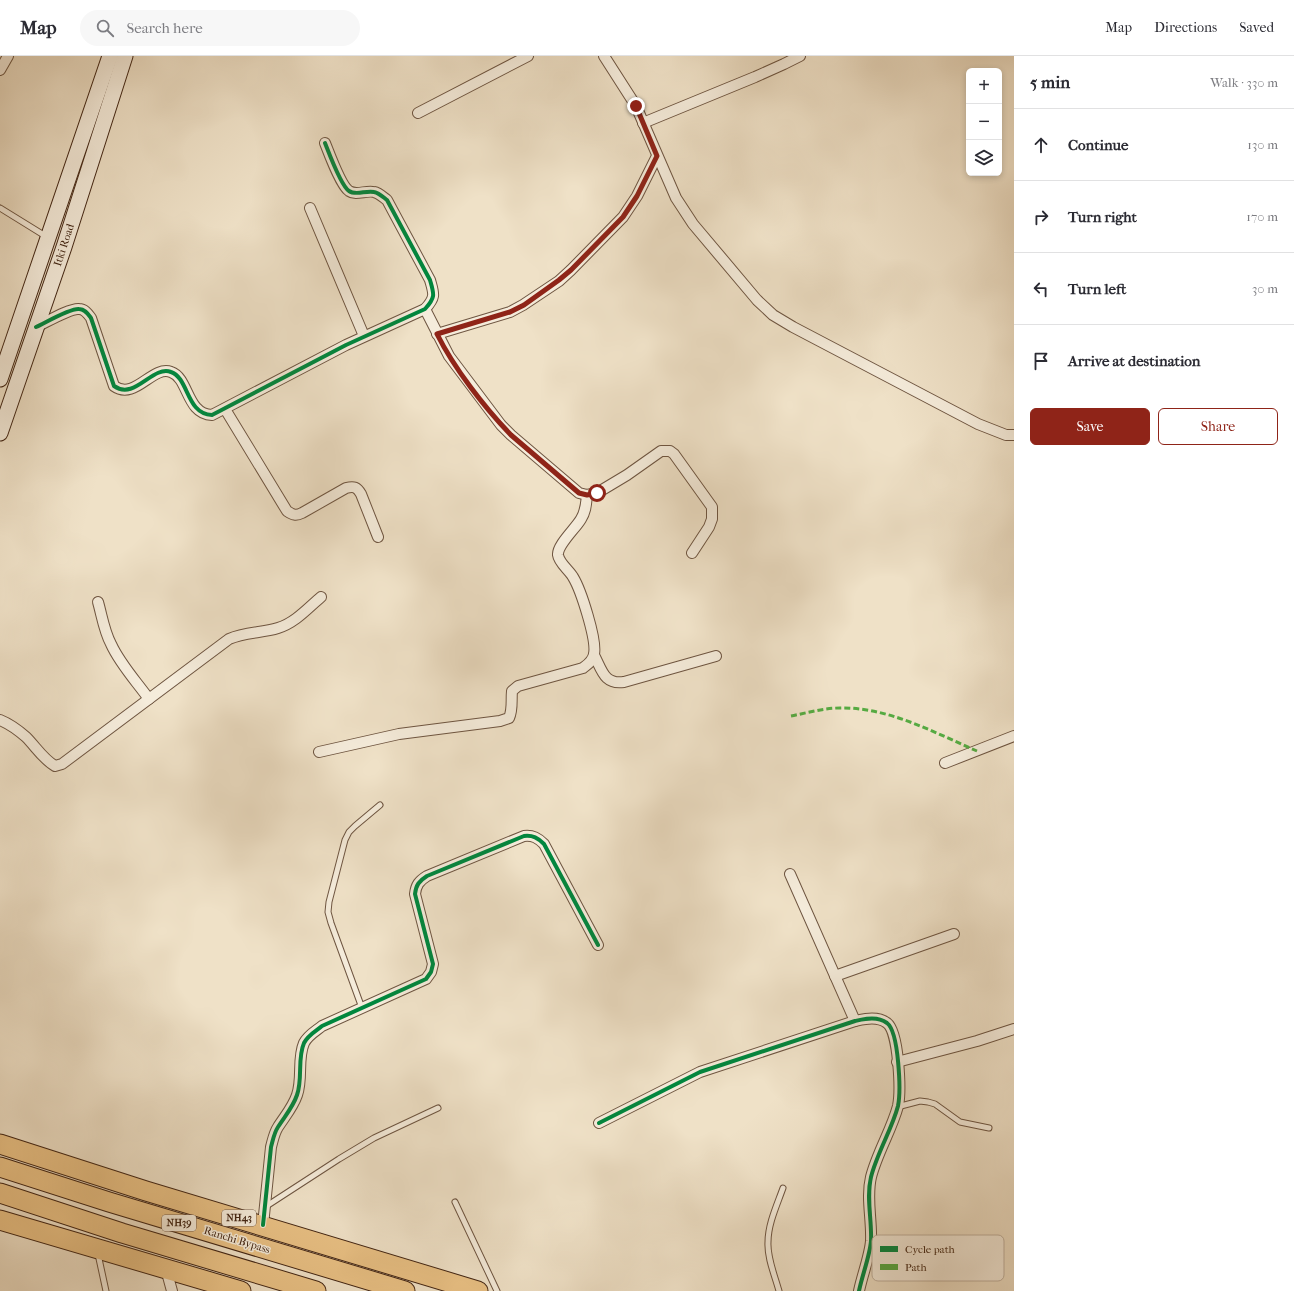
<!DOCTYPE html>
<meta charset="utf-8">
<style>
:root{--surface:#fff;--page:#f7f7f7;--text:#2b2b33;--muted:#7c7c81;--line:#e1e1e2;--accent:#8f2418}
body{margin:0;font-family:"IM FELL French Canon",serif;background:var(--page);color:var(--text)}
.controls{position:absolute;right:12px;top:12px;display:grid;overflow:hidden;border-radius:6px;box-shadow:0 2px 6px #0003}
.controls button{width:36px;height:36px;display:grid;place-items:center;padding:0;border:0;border-bottom:1px solid var(--line);background:var(--surface);color:var(--text);font:20px sans-serif}
.stop{position:absolute;width:12px;height:12px;margin:-9px;border:3px solid #8f2418;border-radius:50%;background:#fff}
.stop.end{background:#8f2418;border-color:#fff;box-shadow:0 1px 4px #0008}
.list{margin:0;padding:0;list-style:none}
h2{display:flex;justify-content:space-between;align-items:center;height:52px;margin:0;padding:0 16px;font-size:17px}
h2 small{font-size:13px;font-weight:400;color:var(--muted)}
.list li{display:grid;grid-template-columns:26px 1fr auto;gap:12px;align-items:center;box-sizing:border-box;height:72px;padding:0 16px;border-top:1px solid var(--line)}
.list b{display:block;font-size:15px;white-space:nowrap}
.list em{font-size:13px;font-style:normal;color:var(--muted)}
.actions{display:flex;gap:8px;padding:12px 16px}
.actions a{flex:1;padding:9px 0;border:1px solid var(--accent);border-radius:6px;text-align:center;font-size:14px;color:var(--accent)}
.actions .main{background:var(--accent);color:#fff}
.icon{flex:none;width:22px;height:22px;fill:none;stroke:currentColor;stroke-width:2;stroke-linecap:round;stroke-linejoin:round}
.map{position:relative;flex:none;width:1014px;height:1235px;overflow:hidden}
header{display:flex;align-items:center;gap:24px;box-sizing:border-box;height:56px;padding:0 20px;background:var(--surface);border-bottom:1px solid var(--line)}
header strong{font-size:19px}
nav{display:flex;gap:22px;margin-inline-start:auto;font-size:14px}
.search{width:280px;height:36px;background:var(--page);display:flex;align-items:center;gap:10px;box-sizing:border-box;padding:0 14px;border-radius:22px;color:var(--muted);font-size:15px}
main{display:flex}
aside{flex:1;background:var(--surface)}
.map>svg:first-child{display:block}
.lines{fill:none;stroke-linecap:round;stroke-linejoin:round}
.lane-casing{stroke:#6e5541;stroke-width:7}
.street-casing{stroke:#6e5541;stroke-width:12}
.secondary-casing{stroke:#432614;stroke-width:17}
.highway-casing{stroke:#432614;stroke-width:21}
.lane{stroke:#f5ecdb;stroke-width:5}
.street{stroke:#f5ecdb;stroke-width:10}
.secondary{stroke:#f5ecdb;stroke-width:15}
.highway{stroke:#e8c084;stroke-width:19}
.quiet{stroke:#56aa42;stroke-width:3;stroke-dasharray:6 3;stroke-linecap:butt}
.cycleway-casing{stroke:#f5ecdb;stroke-width:6}
.cycleway{stroke:#00873e;stroke-width:4}
.route{stroke:#8f2418;stroke-width:5}
.labels{text-anchor:middle;dominant-baseline:central;stroke-width:3;stroke-linejoin:round;paint-order:stroke}
.shield{fill:#f5ecdb;stroke:#786150;stroke-width:1}
.shield-label{font-size:10px;font-weight:bold;fill:#432614}
.street-label{font-size:11px;fill:#432614;stroke:#f5ecdb}
.key{fill:#f5ecdb;stroke:#c0b19f;stroke-width:1}
.key-label{font-size:11px;fill:#432614}
</style>
<header>
<strong>Map</strong>
<div class="search"><svg class="icon" aria-label="search" viewBox="0 0 24 24"><circle cx="10" cy="10" r="6"/><path d="M15 15l6 6"/></svg>Search here</div>
<nav><a>Map</a><a>Directions</a><a>Saved</a></nav>
</header>
<main>
<div class="map">
<svg width="1014" height="1235" viewBox="0 0 1014 1235">
<rect width="100%" height="100%" fill="#efe1c7"/>
<filter id="stains"><feTurbulence type="fractalNoise" baseFrequency=".005" numOctaves="4"/><feColorMatrix values="0 0 0 0 .2 0 0 0 0 .09 0 0 0 0 .02 0 0 0 .5 -.17"/></filter>
<radialGradient id="worn" r=".72"><stop offset=".6" stop-color="#630" stop-opacity="0"/><stop offset="1" stop-color="#630" stop-opacity=".3"/></radialGradient>
<g class="lines">
<defs>
<g id="lane">
<path d="M0,152l47,29"/>
<path d="M362,952l-31,-85 -3,-11 1,-10 16,-62 4,-8 6,-6 25,-21"/>
<path d="M897,1051l23,-6 8,1 7,2 25,18 29,6"/>
<path d="M455,1146l42,89"/>
<path d="M265,1151l74,-48 35,-21 64,-30"/>
<path d="M98,1198l8,37"/>
<path d="M779,1235c-4,-15 -12,-33 -11,-49 0,-18 9,-37 15,-54"/>
</g>
<g id="street">
<path d="M604,0l32,50 40,92 17,26 64,76 16,15 20,12 185,97 28,11h8"/>
<path d="M0,14l8,-14"/>
<path d="M418,57l110,-57"/>
<path d="M643,67l112,-46 29,-13 16,-8"/>
<path d="M310,152l54,128"/>
<path d="M425,253l24,47 52,69 10,10 68,58 8,2 10,-2 30,-18 34,-24h9l4,3 38,53v12l-3,8 -17,26"/>
<path d="M36,271c9,-4 34,-19 43,-18 6,0 9,5 12,9l23,68c21,15 38,-21 57,-14 18,6 15,42 41,43l134,-70 79,-36c11,-12 9,-15 5,-29l-43,-80c-4,-3 -8,-7 -13,-8 -8,-2 -18,4 -25,-1 -8,-5 -20,-38 -24,-48"/>
<path d="M437,278l73,-22 13,-7 36,-24 12,-11 52,-53 14,-21 20,-40"/>
<path d="M225,353l62,102c6,4 9,5 15,2l44,-25c8,-2 11,-1 15,6l17,43"/>
<path d="M98,546c4,14 6,29 13,42 9,20 25,37 38,55"/>
<path d="M594,599c8,15 10,30 30,27l92,-26"/>
<path d="M0,664c10,4 18,10 26,17 10,10 17,22 29,29l7,-2 167,-125c16,-7 33,-6 49,-11 17,-5 30,-20 43,-31"/>
<path d="M319,696l80,-18 101,-13 9,-3c4,-9 2,-17 3,-27l6,-5 65,-18c5,-4 10,-7 11,-14 3,-14 -13,-64 -21,-77 -4,-7 -14,-14 -15,-22 -1,-10 18,-27 23,-36 5,-8 5,-15 6,-24"/>
<path d="M945,707l69,-27"/>
<path d="M790,818l65,147"/>
<path d="M835,920l119,-42"/>
<path d="M897,1006l80,-21 37,-12"/>
<path d="M599,1067l101,-51 155,-51c10,-2 22,-5 32,2 12,9 14,68 11,83 -6,23 -21,47 -27,71 -5,21 1,42 0,64 -1,14 -9,35 -12,50"/>
<path d="M263,1169l8,-78c2,-7 3,-14 7,-20 7,-11 15,-20 19,-32 6,-17 0,-36 7,-52 4,-8 12,-12 18,-17l104,-47 5,-7 2,-8 -18,-70c1,-9 4,-13 12,-18l97,-40c9,-1 14,2 20,8l54,101"/>
<path d="M166,1213l6,22"/>
</g>
<g id="secondary">
<path d="M0,323l110,-323"/>
<path d="M0,377l64,-186 61,-191"/>
</g>
<g id="highway">
<path d="M0,1088l146,47 332,100"/>
<path d="M0,1111l109,35 296,89"/>
<path d="M0,1137l122,40 194,58"/>
<path d="M0,1164l241,71"/>
</g>
</defs>
<!-- lane casing -->
<use href="#lane" class="lane-casing"/>
<!-- street casing -->
<use href="#street" class="street-casing"/>
<!-- secondary casing -->
<use href="#secondary" class="secondary-casing"/>
<!-- highway casing -->
<use href="#highway" class="highway-casing"/>
<!-- lane -->
<use href="#lane" class="lane"/>
<!-- street -->
<use href="#street" class="street"/>
<!-- secondary -->
<use href="#secondary" class="secondary"/>
<!-- highway -->
<use href="#highway" class="highway"/>
<!-- quiet -->
<path class="quiet" d="M791,660c16,-3 32,-8 49,-8 48,-1 93,24 137,43"/>
<defs>
<g id="cycleway">
<path d="M36,271c9,-4 34,-19 43,-18 6,0 9,5 12,9l23,68c21,15 38,-21 57,-14 18,6 15,42 41,43l134,-70 79,-36c11,-12 9,-15 5,-29l-43,-80c-4,-3 -8,-7 -13,-8 -8,-2 -18,4 -25,-1 -8,-5 -20,-38 -24,-48"/>
<path d="M599,1067l101,-51 155,-51c10,-2 22,-5 32,2 12,9 14,68 11,83 -6,23 -21,47 -27,71 -5,21 1,42 0,64 -1,14 -9,35 -12,50"/>
<path d="M263,1169l8,-78c2,-7 3,-14 7,-20 7,-11 15,-20 19,-32 6,-17 0,-36 7,-52 4,-8 12,-12 18,-17l104,-47 5,-7 2,-8 -18,-70c1,-9 4,-13 12,-18l97,-40c9,-1 14,2 20,8l54,101"/>
</g>
</defs>
<!-- cycleway casing -->
<use href="#cycleway" class="cycleway-casing"/>
<!-- cycleway -->
<use href="#cycleway" class="cycleway"/>
</g>
<g class="lines">
<!-- route -->
<path class="route" d="M597,437l-10,2 -8,-2 -68,-58c-27,-28 -57,-67 -74,-101l73,-22 14,-7 35,-25 12,-10 52,-53 14,-21 20,-40 -21,-50"/>
</g>
<g class="labels">
<!-- shield labels -->
<g class="shield">
<rect x="222" y="1154" width="34" height="16" rx="3"/>
<rect x="162" y="1159" width="34" height="16" rx="3"/>
</g>
<g class="shield-label">
<text x="239" y="1162">NH43</text>
<text x="179" y="1167">NH39</text>
</g>
<!-- street labels -->
<g class="street-label">
<text transform="translate(64 189) rotate(-72)">Itki Road</text>
<text transform="translate(237 1184) rotate(17)">Ranchi Bypass</text>
</g>
</g>
<!-- legend -->
<rect x="872" y="1179" width="132" height="46" rx="6" class="key"/>
<rect x="880" y="1190" width="18" height="6" fill="#00873e"/>
<rect x="880" y="1208" width="18" height="6" fill="#56aa42"/>
<g class="key-label">
<text x="905" y="1197">Cycle path</text>
<text x="905" y="1215">Path</text>
</g>
<rect width="100%" height="100%" filter="url(#stains)"/>
<rect width="100%" height="100%" fill="url(#worn)"/>
</svg>
<div class="controls">
<button>+</button>
<button>−</button>
<button><svg class="icon" aria-label="layers" viewBox="0 0 24 24"><path d="M12 4l9 5-9 5-9-5zM3 14l9 5 9-5"/></svg></button>
</div>
<div class="stop" style="left:597px;top:437px"></div>
<div class="stop end" style="left:636px;top:50px"></div>
</div>
<aside>
<h2>5 min<small>Walk · 330 m</small></h2>
<ul class="list">
<li><svg class="icon" aria-label="ahead" viewBox="0 0 24 24"><path d="M12 20V5M6 11l6-6 6 6"/></svg><div><b>Continue</b></div><em>130 m</em></li>
<li><svg class="icon" aria-label="right" viewBox="0 0 24 24"><path d="M7 20v-9h11M14 6l5 5-5 5"/></svg><div><b>Turn right</b></div><em>170 m</em></li>
<li><svg class="icon" aria-label="left" viewBox="0 0 24 24"><path d="M17 20v-9H6M10 6l-5 5 5 5"/></svg><div><b>Turn left</b></div><em>30 m</em></li>
<li><svg class="icon" aria-label="arrive" viewBox="0 0 24 24"><path d="M6 21V4h12l-3 4 3 4H6"/></svg><div><b>Arrive at destination</b></div></li>
</ul>
<div class="actions"><a class="main">Save</a><a>Share</a></div>
</aside>
</main>
